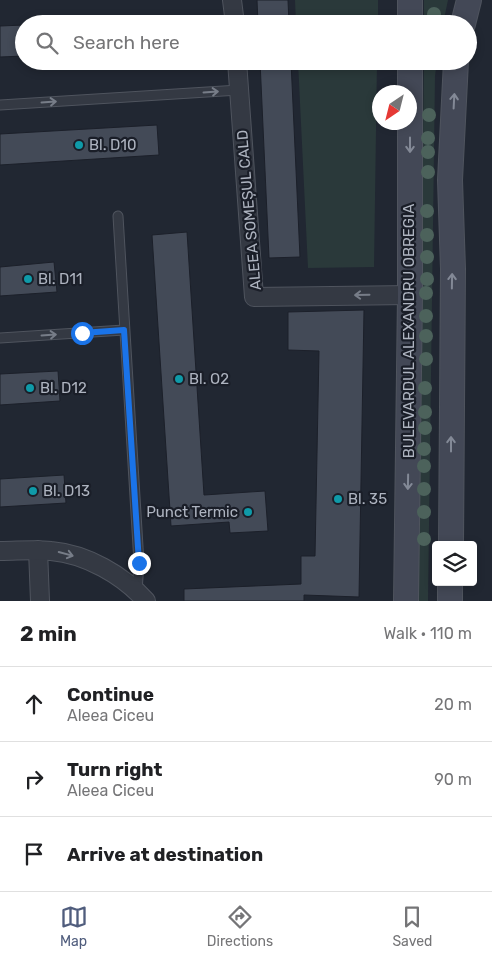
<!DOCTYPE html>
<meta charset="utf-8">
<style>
:root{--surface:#fff;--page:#f6f6f6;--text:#202124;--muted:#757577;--line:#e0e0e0;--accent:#505d7d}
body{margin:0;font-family:Rubik,sans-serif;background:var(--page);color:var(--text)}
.controls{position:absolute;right:15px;bottom:15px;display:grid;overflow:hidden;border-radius:5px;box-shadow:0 2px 8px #0003}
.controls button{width:45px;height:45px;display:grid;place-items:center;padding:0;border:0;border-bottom:1px solid var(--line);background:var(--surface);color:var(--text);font:25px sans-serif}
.compass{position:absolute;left:372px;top:85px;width:45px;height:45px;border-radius:50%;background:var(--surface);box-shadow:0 2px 8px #0003;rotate:215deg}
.stop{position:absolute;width:15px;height:15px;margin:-11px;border:4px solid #1a73e8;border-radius:50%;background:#fff}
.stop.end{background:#1a73e8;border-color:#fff;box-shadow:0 1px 5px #0008}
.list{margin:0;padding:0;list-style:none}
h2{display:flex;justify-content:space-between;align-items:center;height:65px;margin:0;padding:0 20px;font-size:21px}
h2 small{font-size:16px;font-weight:400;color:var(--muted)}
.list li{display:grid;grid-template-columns:32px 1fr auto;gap:15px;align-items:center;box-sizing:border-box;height:75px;padding:0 20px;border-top:1px solid var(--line)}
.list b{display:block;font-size:19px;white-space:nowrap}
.list p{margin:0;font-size:16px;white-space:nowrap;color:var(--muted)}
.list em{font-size:16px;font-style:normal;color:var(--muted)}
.icon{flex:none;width:28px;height:28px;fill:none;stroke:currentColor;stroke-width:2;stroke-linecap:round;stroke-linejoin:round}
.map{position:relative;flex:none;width:492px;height:601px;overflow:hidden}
.search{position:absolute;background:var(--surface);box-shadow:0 2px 8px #0003;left:15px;right:15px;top:15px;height:55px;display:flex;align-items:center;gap:12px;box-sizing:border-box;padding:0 18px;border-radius:28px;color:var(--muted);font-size:19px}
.sheet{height:290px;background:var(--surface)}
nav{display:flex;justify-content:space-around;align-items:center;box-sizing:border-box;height:70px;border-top:1px solid var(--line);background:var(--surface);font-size:14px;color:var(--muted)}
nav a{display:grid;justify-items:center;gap:2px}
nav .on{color:var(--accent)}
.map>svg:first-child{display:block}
.green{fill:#2a393a}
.building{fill:#434a57;stroke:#1c202a}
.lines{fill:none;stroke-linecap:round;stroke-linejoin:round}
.lane-casing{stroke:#4f545e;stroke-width:11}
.street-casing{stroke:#4f545e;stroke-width:20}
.secondary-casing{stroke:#4f545e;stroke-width:26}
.lane{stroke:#343943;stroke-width:9}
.street{stroke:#343943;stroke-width:18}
.secondary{stroke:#434856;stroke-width:24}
.tree{fill:#4c625b}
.oneway{stroke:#777d88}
.oneway2{stroke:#838996}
.route{stroke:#1a73e8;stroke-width:6}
.culture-dot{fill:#0f9aa8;stroke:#1a1e28;stroke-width:2}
.labels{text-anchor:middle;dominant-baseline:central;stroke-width:4.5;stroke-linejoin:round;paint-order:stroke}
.poi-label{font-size:15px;fill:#aeb4c0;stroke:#1a1e28;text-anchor:start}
.street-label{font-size:15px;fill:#aeb4c0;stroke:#1a1e28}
</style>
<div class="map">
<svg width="492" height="601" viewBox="0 0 492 601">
<rect width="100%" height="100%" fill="#212732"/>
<!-- green -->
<g class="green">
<path d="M295,0h83v24h-82z"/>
<path d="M424,0h24l-5,24h-19z"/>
<path d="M298,61h79l-3,206 -66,1z"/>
<path d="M424,61h13l-2,15 -7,525h-11z"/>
</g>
<!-- building -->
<g class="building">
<path d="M257,0h31l1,24h-31z"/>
<path d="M24,25v31l-24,1v-31z"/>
<path d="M260,61h31l9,196 -31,1z"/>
<path d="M157,125l2,30 -159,10v-31z"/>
<path d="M187,232l17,263 61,-4 3,40 -38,2 -1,-11 -58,4 -19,-291z"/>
<path d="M54,262l3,30 -57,4v-29z"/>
<path d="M364,310l-5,287 -55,-2v6h-120v-12l117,-5v-28h14l4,-205 -31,-1v-38z"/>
<path d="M58,371l2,30 -60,4v-31z"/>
<path d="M64,475l2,28 -66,4v-28z"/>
</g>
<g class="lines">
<defs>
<g id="lane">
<path d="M0,105l239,-15"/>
<path d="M118,216l21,347 -2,28"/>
<path d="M0,338l124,-8"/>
</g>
<g id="street">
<path d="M232,0l3,24"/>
<path d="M237,61l17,236 156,-2"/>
<path d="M38,550l2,51"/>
<path d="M0,551c17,0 34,-2 51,0 35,3 72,24 95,50"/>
</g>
<g id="secondary">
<path d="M410,24v-24"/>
<path d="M463,24l6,-24"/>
<path d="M451,545l2,-276 -3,-89 6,-119"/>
<path d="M406,601l4,-306v-234"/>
<path d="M450,601v-19"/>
</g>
</defs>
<!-- lane casing -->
<use href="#lane" class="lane-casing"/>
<!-- street casing -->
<use href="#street" class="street-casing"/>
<!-- secondary casing -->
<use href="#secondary" class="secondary-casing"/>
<!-- lane -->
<use href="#lane" class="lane"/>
<!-- street -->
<use href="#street" class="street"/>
<!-- secondary -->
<use href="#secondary" class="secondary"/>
</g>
<!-- trees -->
<g class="tree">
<circle cx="434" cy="14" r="7"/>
<circle cx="429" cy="115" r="7"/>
<circle cx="428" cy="138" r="7"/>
<circle cx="428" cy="152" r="7"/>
<circle cx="428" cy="172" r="7"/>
<circle cx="427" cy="211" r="7"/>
<circle cx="427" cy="235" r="7"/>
<circle cx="427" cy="257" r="7"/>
<circle cx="427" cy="279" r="7"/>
<circle cx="426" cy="293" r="7"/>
<circle cx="426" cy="316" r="7"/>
<circle cx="426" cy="336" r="7"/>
<circle cx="426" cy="359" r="7"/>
<circle cx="425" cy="388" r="7"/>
<circle cx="425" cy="412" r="7"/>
<circle cx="425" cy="428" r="7"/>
<circle cx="424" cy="449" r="7"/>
<circle cx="424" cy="466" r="7"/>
<circle cx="424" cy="489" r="7"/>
<circle cx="424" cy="512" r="7"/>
<circle cx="424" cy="539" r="7"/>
</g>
<!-- one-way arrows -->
<defs><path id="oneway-shaft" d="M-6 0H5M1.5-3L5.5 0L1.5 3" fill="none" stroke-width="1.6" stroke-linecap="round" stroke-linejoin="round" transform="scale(1.25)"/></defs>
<g class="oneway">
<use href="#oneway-shaft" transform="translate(211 92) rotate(-4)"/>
<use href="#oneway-shaft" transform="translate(49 102) rotate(-4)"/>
<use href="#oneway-shaft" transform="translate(362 295) rotate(179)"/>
<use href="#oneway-shaft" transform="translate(49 335) rotate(-4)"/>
<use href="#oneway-shaft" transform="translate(66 554) rotate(15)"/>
</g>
<g class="oneway2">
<use href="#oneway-shaft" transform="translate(454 101) rotate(-87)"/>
<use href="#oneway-shaft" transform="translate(410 145) rotate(90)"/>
<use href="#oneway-shaft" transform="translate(452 281) rotate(-89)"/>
<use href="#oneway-shaft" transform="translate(451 444) rotate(-90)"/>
<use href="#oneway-shaft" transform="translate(408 482) rotate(91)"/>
</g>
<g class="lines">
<!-- route -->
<path class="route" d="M82,333l42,-3 15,233"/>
</g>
<!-- markers -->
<g class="culture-dot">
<circle cx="79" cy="145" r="5"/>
<circle cx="28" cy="279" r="5"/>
<circle cx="179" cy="379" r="5"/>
<circle cx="30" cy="388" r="5"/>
<circle cx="33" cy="491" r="5"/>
<circle cx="338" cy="499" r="5"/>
<circle cx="248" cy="512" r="5"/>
</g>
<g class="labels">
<!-- poi labels -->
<g class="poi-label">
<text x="89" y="145">Bl. D10</text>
<text x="38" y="279">Bl. D11</text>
<text x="189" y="379">Bl. O2</text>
<text x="40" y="388">Bl. D12</text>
<text x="43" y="491">Bl. D13</text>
<text x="348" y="499">Bl. 35</text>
<text x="238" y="512" text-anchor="end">Punct Termic</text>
</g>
<!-- street labels -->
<g class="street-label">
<text transform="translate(249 210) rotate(-95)">ALEEA SOMEȘUL CALD</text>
<text transform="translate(409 331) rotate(-90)">BULEVARDUL ALEXANDRU OBREGIA</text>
</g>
</g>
</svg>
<div class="controls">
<button><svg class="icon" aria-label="layers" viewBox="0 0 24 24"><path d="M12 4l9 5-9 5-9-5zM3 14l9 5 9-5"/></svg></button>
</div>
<svg class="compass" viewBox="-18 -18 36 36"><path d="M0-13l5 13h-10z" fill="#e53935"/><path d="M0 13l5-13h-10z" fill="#757577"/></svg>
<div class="stop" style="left:82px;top:333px"></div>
<div class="stop end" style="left:139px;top:563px"></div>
<div class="search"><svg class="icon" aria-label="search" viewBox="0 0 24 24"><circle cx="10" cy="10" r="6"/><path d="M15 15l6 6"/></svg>Search here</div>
</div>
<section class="sheet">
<h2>2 min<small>Walk · 110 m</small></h2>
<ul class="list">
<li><svg class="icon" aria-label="ahead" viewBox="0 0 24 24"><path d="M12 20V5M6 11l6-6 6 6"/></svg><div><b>Continue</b><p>Aleea Ciceu</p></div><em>20 m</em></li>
<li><svg class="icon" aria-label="right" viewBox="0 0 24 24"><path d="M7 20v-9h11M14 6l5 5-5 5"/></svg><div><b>Turn right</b><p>Aleea Ciceu</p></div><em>90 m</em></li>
<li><svg class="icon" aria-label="arrive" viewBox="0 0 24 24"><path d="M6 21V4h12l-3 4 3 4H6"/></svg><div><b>Arrive at destination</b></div></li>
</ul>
</section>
<nav>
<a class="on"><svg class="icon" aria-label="map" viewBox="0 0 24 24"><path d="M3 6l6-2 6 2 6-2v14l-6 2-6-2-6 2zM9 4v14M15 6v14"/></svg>Map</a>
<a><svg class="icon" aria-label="directions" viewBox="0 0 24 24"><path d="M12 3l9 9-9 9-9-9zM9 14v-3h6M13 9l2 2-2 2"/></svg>Directions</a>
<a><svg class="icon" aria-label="saved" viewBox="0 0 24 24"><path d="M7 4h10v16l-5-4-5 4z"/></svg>Saved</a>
</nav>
